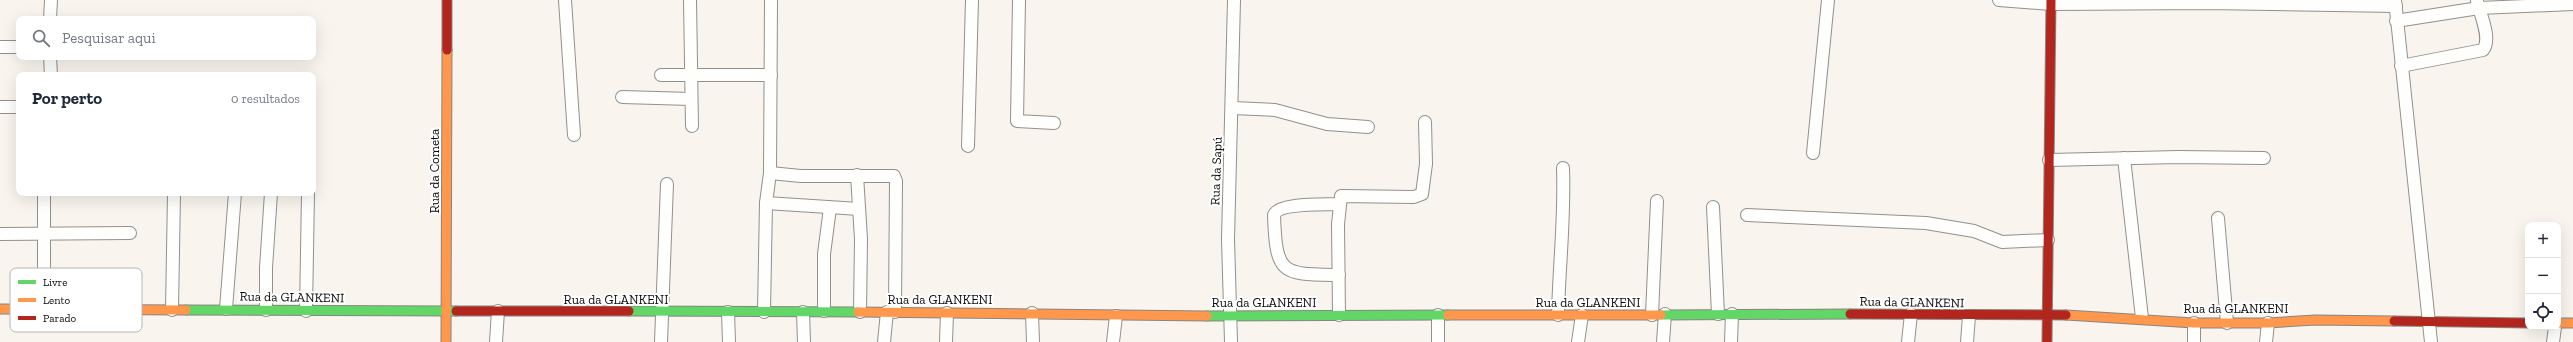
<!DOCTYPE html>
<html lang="pt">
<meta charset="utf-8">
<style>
:root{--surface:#fff;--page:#f2f2f3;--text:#1f2937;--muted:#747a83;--line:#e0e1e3}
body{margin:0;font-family:"Zilla Slab",serif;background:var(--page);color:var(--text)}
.controls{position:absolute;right:12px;bottom:12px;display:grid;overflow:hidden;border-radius:8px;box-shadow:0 4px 16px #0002}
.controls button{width:36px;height:36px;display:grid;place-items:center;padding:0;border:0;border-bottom:1px solid var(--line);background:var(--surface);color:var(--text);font:20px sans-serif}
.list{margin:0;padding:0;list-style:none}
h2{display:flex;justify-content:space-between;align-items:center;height:52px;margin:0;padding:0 16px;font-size:17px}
h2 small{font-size:13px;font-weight:400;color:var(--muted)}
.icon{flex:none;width:22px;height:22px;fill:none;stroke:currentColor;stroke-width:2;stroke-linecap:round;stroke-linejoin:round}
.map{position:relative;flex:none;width:2573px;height:342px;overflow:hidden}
.search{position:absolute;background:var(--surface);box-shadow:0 4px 16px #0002;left:16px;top:16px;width:300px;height:44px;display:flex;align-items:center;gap:10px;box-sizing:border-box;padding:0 14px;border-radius:8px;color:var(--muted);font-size:15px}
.panel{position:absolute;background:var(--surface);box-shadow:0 4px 16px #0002;left:16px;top:72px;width:300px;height:124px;border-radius:8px}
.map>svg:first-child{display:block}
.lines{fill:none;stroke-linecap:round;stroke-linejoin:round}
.street-casing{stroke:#92908d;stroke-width:14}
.fast-casing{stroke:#888683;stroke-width:11}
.slow-casing{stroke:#888683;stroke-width:11}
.jam-casing{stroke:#888683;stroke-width:11}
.street{stroke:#fefefc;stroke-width:12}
.fast{stroke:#63d668;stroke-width:9}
.slow{stroke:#ff974d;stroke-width:9}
.jam{stroke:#b3261e;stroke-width:9}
.labels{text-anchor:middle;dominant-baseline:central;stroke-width:4;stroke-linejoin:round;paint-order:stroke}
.street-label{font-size:13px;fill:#0a0a0a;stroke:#fff}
.key{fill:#fff;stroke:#b6b6b6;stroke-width:1}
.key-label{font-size:11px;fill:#0a0a0a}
</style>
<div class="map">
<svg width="2573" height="342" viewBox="0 0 2573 342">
<rect width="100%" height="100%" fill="#f9f5ee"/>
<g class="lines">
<defs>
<g id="street">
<path d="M565,0l9,135"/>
<path d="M690,0l2,126"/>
<path d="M1019,0l-2,121 37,2"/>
<path d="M1999,0l52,4 157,-1 188,3"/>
<path d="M2395,0l36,342"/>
<path d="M50,19l1,-19"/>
<path d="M2396,21l83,-13 94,-4"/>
<path d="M0,47h19"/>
<path d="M50,57l1,18"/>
<path d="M2401,66l82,-16c9,-11 -3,-36 -6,-49"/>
<path d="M661,75h110"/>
<path d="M622,97l69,2"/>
<path d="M0,107h19"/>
<path d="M1233,108l42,2 52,14 41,3"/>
<path d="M968,146l4,-146"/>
<path d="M1813,153l15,-153"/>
<path d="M2124,158l18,160"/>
<path d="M2049,160l129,-3 86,1"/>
<path d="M770,173l31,3h93l2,5 -1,131"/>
<path d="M857,175l4,64 -1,73"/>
<path d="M44,193v116"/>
<path d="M766,203l93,6"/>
<path d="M1713,207l5,107"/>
<path d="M1747,215l179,8 48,8 28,11 46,-2"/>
<path d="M2218,218l9,105"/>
<path d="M0,234l130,-1"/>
<path d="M1339,275c-57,-1 -63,1 -65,-60 5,-13 52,-10 66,-11"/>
<path d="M226,309l9,-116"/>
<path d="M172,310l2,-117"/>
<path d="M266,310v-42l5,-75"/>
<path d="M306,311l2,-118"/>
<path d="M824,311v-57l6,-46"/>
<path d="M728,312l1,30"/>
<path d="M764,312l2,-109 4,-30 1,-173"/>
<path d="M803,312l1,30"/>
<path d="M1032,313l1,29"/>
<path d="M1339,315l-1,-91 3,-28 73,1 8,-3 4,-30 -1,-42"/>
<path d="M1558,315c1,-49 7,-98 5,-147"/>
<path d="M1652,315l5,-114"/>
<path d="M496,342l2,-31"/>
<path d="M661,342l6,-158"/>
<path d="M884,342l3,-30"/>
<path d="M946,342l1,-29"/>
<path d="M1113,342l3,-26"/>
<path d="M1231,342l-3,-103 6,-239"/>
<path d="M1438,342v-27"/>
<path d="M1578,342l4,-27"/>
<path d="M1663,342l2,-28"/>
<path d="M1731,342l1,-28"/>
<path d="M1908,342l3,-28"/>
<path d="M1967,342l2,-26"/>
<path d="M2194,342v-19"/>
<path d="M2266,342l2,-19"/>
<path d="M2553,342l2,-15"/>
</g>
<g id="fast">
<path d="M186,310l270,1"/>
<path d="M629,311l229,1"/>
<path d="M1661,315l189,-1"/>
<path d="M1207,316l241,-1"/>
</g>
<g id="slow">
<path d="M0,309l186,1"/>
<path d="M858,312l349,4"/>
<path d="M1448,315h213"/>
<path d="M2066,315l128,8h74l47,-3 79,1"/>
<path d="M2558,323h15"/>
<path d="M446,342l1,-292"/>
</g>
<g id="jam">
<path d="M447,50v-50"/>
<path d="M456,311h173"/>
<path d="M1850,314l216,1"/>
<path d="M2394,321l134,2"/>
<path d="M2047,342l4,-342"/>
</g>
</defs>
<!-- street casing -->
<use href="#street" class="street-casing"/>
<!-- fast casing -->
<use href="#fast" class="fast-casing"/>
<!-- slow casing -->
<use href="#slow" class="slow-casing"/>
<!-- jam casing -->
<use href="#jam" class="jam-casing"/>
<!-- street -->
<use href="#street" class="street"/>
<!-- fast -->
<use href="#fast" class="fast"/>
<!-- slow -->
<use href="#slow" class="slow"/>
<!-- jam -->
<use href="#jam" class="jam"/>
</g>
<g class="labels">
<!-- street labels -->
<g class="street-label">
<text transform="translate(434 171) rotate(-90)">Rua da Cometa</text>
<text transform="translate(1216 171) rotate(-88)">Rua da Sapú</text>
<text transform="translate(292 297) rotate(1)">Rua da GLANKENI</text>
<text x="616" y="299">Rua da GLANKENI</text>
<text x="940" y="299">Rua da GLANKENI</text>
<text x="1264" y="302">Rua da GLANKENI</text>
<text x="1588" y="302">Rua da GLANKENI</text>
<text transform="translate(1912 302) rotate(1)">Rua da GLANKENI</text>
<text x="2236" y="308">Rua da GLANKENI</text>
</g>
</g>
<!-- legend -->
<rect x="10" y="268" width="132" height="64" rx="6" class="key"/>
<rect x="18" y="280" width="18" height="4" fill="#63d668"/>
<rect x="18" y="298" width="18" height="4" fill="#ff974d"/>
<rect x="18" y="316" width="18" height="4" fill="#b3261e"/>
<g class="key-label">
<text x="43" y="286">Livre</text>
<text x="43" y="304">Lento</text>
<text x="43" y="322">Parado</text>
</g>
</svg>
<div class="controls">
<button>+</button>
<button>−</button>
<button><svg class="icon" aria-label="locate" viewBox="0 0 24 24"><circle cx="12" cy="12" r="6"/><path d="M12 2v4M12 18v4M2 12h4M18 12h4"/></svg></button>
</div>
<div class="search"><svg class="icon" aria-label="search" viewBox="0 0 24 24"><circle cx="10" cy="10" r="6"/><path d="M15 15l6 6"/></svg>Pesquisar aqui</div>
<section class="panel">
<h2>Por perto<small>0 resultados</small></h2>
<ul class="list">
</ul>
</section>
</div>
